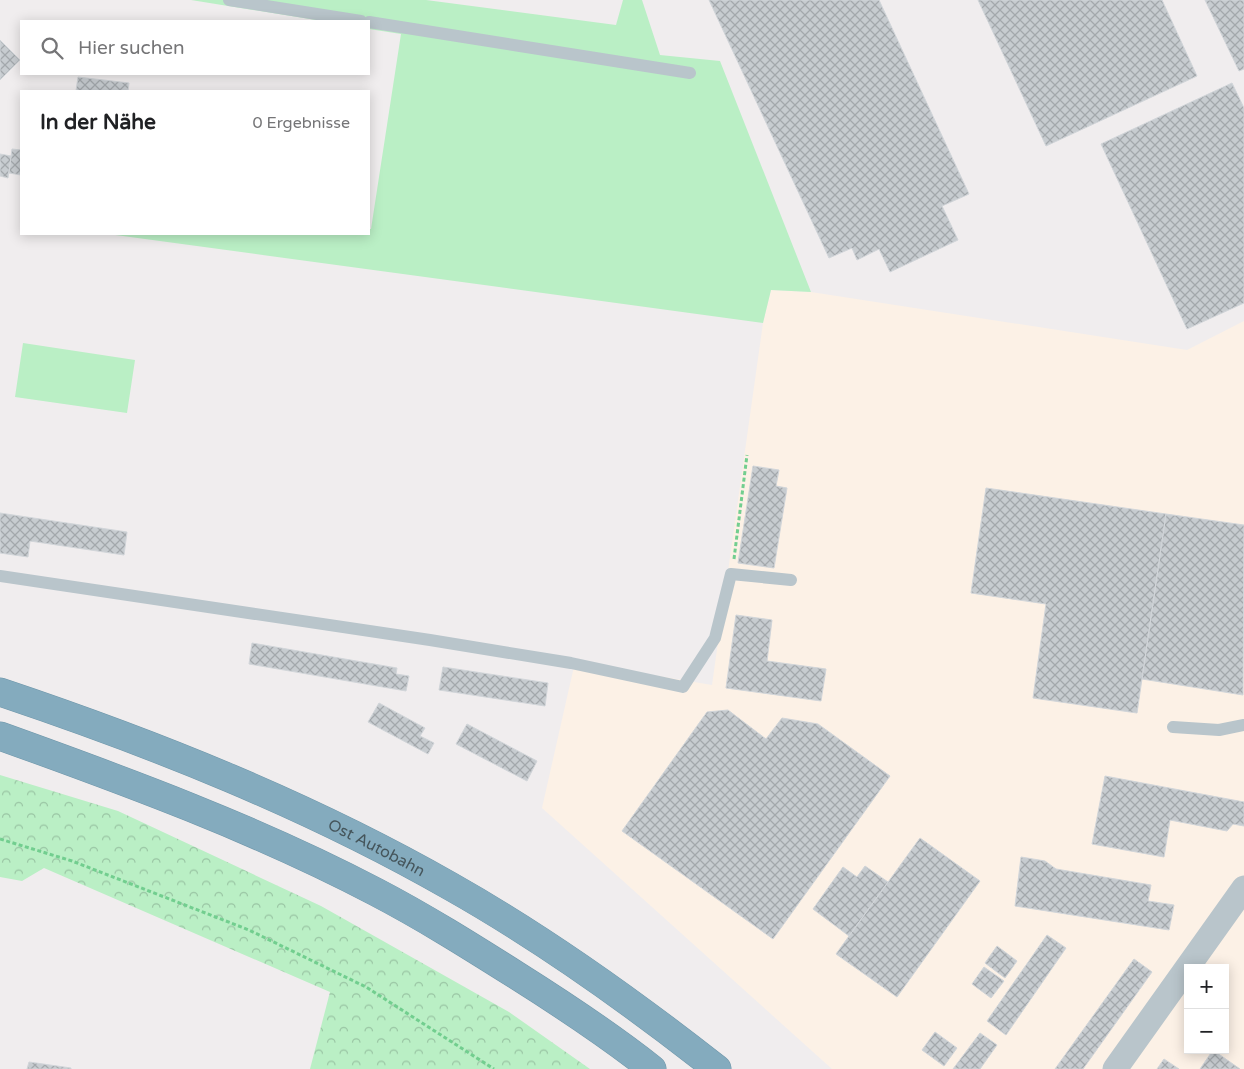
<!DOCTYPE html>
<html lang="de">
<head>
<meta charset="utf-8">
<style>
	body { margin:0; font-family:"Varela Round",sans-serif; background:#f6f6f6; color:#202124 }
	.controls { position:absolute; right:15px; bottom:15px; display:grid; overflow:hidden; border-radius:0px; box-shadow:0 2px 12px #0003 }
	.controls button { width:45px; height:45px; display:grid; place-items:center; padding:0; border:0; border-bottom:1px solid #e0e0e0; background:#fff; color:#202124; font:25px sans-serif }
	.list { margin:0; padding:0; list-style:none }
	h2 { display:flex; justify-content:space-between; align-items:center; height:65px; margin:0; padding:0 20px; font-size:21px }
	h2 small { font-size:16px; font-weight:400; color:#757577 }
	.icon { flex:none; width:28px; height:28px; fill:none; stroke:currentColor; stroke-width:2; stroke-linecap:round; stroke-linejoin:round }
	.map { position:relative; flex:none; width:1244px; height:1069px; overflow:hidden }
	.search { position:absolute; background:#fff; box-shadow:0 2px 12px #0003; left:20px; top:20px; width:350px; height:55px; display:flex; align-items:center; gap:12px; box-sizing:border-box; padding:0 18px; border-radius:0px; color:#757577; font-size:19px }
	.panel { position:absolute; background:#fff; box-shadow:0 2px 12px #0003; left:20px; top:90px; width:350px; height:145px; border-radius:0px }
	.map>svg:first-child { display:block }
	.commercial { fill:#fcf1e6; fill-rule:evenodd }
	.green { fill:#baefc5 }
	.forest { fill:url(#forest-crowns) }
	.building { fill:url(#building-cross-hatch); stroke:#d1d5d9 }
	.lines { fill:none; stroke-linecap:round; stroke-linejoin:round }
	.highway-casing { stroke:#6f96a9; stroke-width:29 }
	.path { stroke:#72ce8f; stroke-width:3; stroke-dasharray:4 2.5; stroke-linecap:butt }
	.lane { stroke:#b9c5cb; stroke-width:12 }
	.street { stroke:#b9c5cb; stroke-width:25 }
	.highway { stroke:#84abbe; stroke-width:28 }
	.labels { text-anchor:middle; stroke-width:5; stroke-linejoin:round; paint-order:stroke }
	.street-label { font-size:16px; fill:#45555b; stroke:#fff }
</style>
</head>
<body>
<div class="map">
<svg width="1244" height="1069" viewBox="0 0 1244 1069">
	<defs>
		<pattern id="forest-crowns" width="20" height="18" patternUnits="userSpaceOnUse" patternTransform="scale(1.25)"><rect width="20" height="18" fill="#baefc5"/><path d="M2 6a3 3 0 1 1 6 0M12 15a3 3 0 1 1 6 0" fill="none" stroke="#99c4a3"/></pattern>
		<pattern id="building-cross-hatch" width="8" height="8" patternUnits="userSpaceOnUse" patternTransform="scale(1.25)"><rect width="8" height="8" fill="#c7ccd0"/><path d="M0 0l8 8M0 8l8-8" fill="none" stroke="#a3a8ac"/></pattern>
	</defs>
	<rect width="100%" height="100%" fill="#f0edee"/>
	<!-- commercial -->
	<path class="commercial" d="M771 290 811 292 1187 350 1244 321V1069H832L542 808 575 662 712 685 763 323ZM1188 968H1225V1050H1188Z"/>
	<!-- green -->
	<path class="green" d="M191 0H426L616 25 623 0H642L660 55 720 61 811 292 771 290 763 323 108 234H369V229H371L401 34 369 29V21H322Z
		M23 343 135 360 127 413 15 397Z"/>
	<!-- forest -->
	<path class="forest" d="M0 775 118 811 321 906 509 1012 590 1069H310L330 992 44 868 22 881 0 877Z"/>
	<!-- building -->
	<path class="building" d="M709 0H879L969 194 942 206 958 240 890 272 879 249 857 260 852 248 829 258Z
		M978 0H1162L1197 76 1046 146Z
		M1205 0H1244V69L1239 71Z
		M0 40 20 60 0 80Z
		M78 77 129 83 128 91H76Z
		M1232 83 1244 108V303L1187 329 1101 144Z
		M12 149 21 150V175L9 173Z
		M0 154 11 156 8 178 0 176Z
		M753 466 779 470 776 486 787 488 774 568 738 563Z
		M986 488 1166 514 1137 713 1033 698 1046 604 971 593Z
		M0 513 127 532 124 555 30 541 28 557 0 553Z
		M1166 514 1244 525 1243 695 1142 679Z
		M736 615 772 620 767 661 826 669 821 701 726 688Z
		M252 643 397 668 396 674 409 676 406 691 249 664Z
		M443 667 548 683 545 706 439 690Z
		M379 703 425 728 420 736 434 743 428 754 368 722Z
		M728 710 766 739 782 718 818 724 890 776 773 939 622 831 707 712Z
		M467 724 537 761 527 781 456 744Z
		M1105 776 1244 802V826L1233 824 1227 831 1170 820 1164 857 1092 844Z
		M920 838 980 881 897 997 836 954Z
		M1021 857 1045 861 1056 869 1151 885 1148 901 1174 905 1169 930 1015 906Z
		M865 866 888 882 849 936 813 909 843 867 857 877Z
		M1047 935 1066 948 1006 1035 987 1021Z
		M997 946 1017 961 1005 978 985 963Z
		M1134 959 1152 972 1083 1069H1055Z
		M984 967 1004 981 991 998 972 984Z
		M935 1032 957 1048 944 1066 922 1050Z
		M980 1033 997 1045 980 1069H953Z
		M1213 1050 1240 1069H1200Z
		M1164 1059 1179 1069H1157Z
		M29 1062 71 1068V1069H27Z"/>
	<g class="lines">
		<!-- highway casing -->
		<g class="highway-casing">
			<g id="highway">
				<path id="s1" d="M0 692C155 744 308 805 450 886 544 939 632 1002 717 1069"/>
				<path d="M0 736C128 782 256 829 376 892 424 917 470 946 516 975 562 1004 609 1035 652 1069"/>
			</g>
		</g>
		<!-- path -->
		<path class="path" d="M734 559 747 455
			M0 839 72 861 249 930 366 987 494 1069"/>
		<!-- lane -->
		<path class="lane" d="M229 0 361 21
			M369 22 690 73
			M0 576 430 640 571 663 683 687 715 638 731 574 791 580
			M1173 727 1219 730 1244 725"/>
		<!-- street -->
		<path class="street" d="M1115 1069 1244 888"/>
		<!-- highway -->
		<use href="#highway" class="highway"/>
	</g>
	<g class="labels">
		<!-- street labels -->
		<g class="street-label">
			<text dy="6" stroke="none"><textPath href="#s1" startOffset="408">Ost Autobahn</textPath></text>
		</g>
	</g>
</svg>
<div class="controls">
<button>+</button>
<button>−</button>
</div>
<div class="search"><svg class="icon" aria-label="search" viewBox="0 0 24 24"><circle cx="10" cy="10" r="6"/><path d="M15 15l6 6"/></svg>Hier suchen</div>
<section class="panel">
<h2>In der Nähe<small>0 Ergebnisse</small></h2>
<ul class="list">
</ul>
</section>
</div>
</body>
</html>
